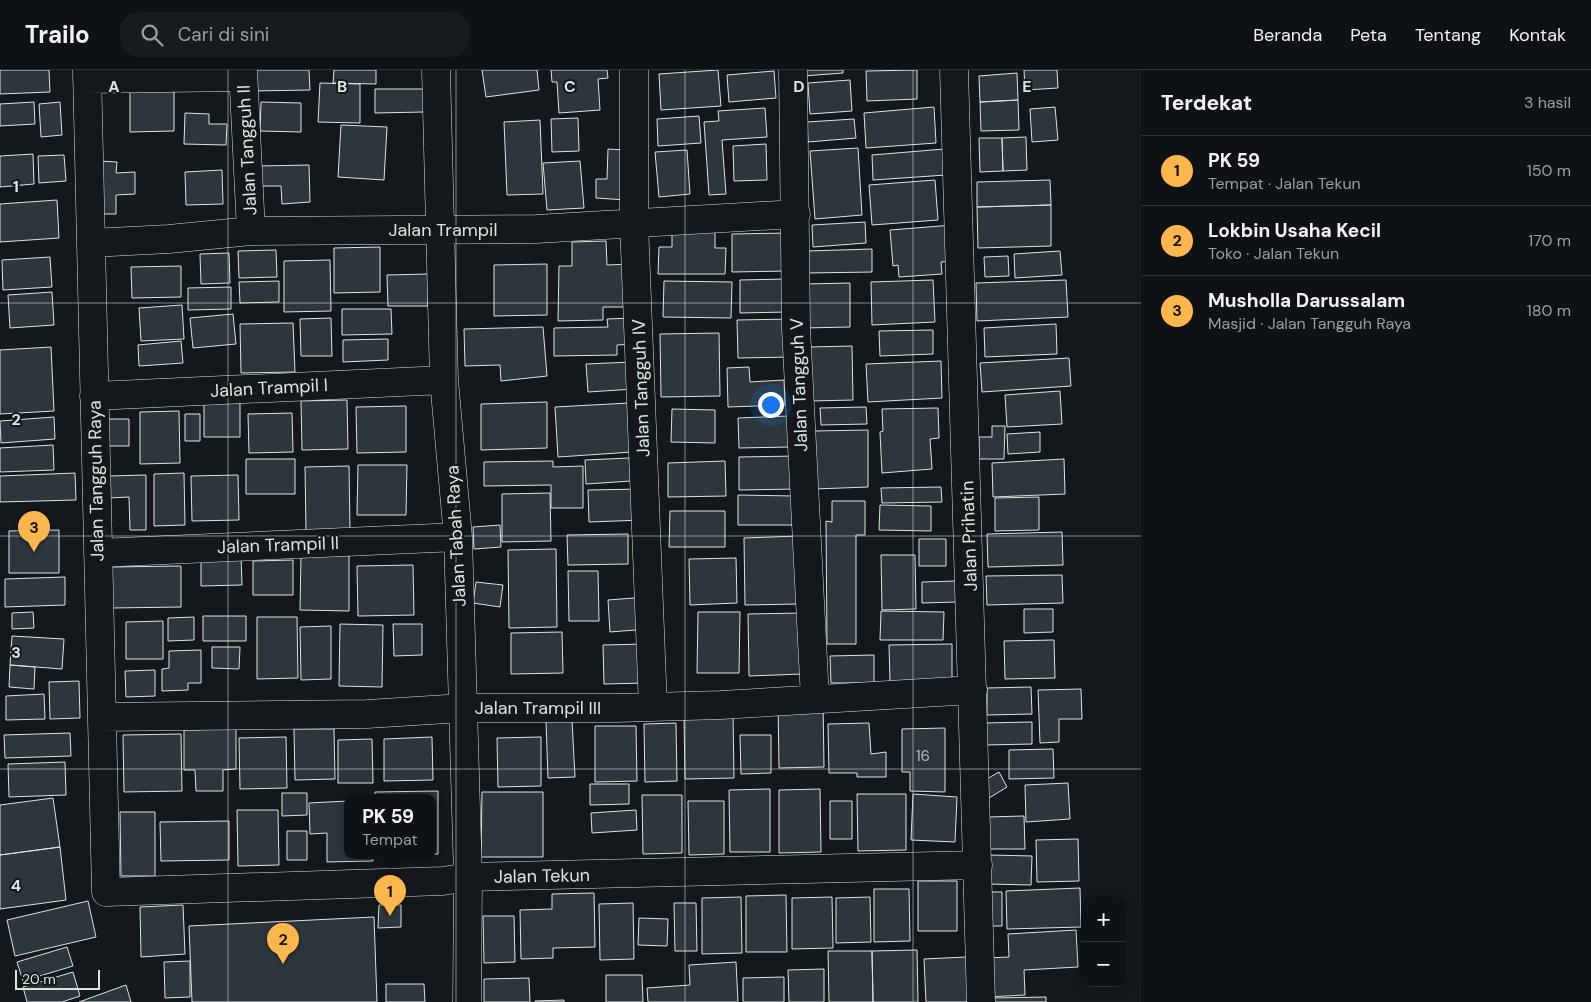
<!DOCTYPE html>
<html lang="id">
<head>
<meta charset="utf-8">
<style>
	body { margin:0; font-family:"DM Sans",sans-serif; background:#181b1e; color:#f1f3f6 }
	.controls { position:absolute; right:15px; bottom:15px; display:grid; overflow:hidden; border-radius:10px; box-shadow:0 2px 12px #0003 }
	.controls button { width:45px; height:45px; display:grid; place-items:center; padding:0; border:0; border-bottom:1px solid #2f3234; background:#0f1215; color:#f1f3f6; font:25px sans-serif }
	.scale { position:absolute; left:15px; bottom:12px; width:85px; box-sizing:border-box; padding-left:5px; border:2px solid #d8e6dc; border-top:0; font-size:14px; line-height:18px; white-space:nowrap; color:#d8e6dc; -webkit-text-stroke:4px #14181c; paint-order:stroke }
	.you { position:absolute; left:770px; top:334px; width:18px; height:18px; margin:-12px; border:4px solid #fff; border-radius:50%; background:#1a73e8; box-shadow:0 0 0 8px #1a73e833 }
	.badge { display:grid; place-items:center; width:32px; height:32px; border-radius:50%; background:#ffb74d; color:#111; font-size:16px; font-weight:700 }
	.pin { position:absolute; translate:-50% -41px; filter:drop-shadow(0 1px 2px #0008) }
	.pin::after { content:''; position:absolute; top:26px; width:18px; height:15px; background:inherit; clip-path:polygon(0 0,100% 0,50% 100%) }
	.popup { position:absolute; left:344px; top:724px; width:92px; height:65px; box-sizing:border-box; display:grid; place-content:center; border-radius:10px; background:#0f1215; filter:drop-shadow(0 1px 4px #0005); font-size:16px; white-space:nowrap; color:#9b9ea0 }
	.popup b { font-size:19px; color:#f1f3f6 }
	.popup::after { content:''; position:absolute; left:50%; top:100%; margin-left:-10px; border:10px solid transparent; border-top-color:#0f1215 }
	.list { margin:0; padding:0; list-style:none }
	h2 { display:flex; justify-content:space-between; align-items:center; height:65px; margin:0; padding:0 20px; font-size:21px }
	h2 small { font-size:16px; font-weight:400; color:#9b9ea0 }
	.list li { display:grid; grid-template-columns:32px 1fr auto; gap:15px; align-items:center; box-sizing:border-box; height:70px; padding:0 20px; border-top:1px solid #2f3234 }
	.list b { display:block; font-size:19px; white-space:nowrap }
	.list p { margin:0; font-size:16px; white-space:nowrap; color:#9b9ea0 }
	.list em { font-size:16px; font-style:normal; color:#9b9ea0 }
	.icon { flex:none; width:28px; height:28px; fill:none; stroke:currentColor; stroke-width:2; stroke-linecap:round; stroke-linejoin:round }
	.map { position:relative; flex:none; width:1141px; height:932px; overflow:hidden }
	header { display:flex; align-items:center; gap:30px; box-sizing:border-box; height:70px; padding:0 25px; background:#0f1215; border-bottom:1px solid #2f3234 }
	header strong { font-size:24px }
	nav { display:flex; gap:28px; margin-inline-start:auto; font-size:18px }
	.search { width:350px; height:45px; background:#181b1e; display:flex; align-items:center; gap:12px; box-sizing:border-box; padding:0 18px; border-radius:20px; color:#9b9ea0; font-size:19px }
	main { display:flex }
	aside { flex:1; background:#0f1215 }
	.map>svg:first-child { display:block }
	.building { fill:#2c363c; stroke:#d8e6dc }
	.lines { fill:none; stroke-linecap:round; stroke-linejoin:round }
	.minor-casing { stroke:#d8e6dc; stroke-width:29 }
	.minor { stroke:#14181c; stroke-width:28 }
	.grid { fill:none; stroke:#d8e6dc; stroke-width:1; stroke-opacity:0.55 }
	.labels { text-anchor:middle; stroke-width:4; stroke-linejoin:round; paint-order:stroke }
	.number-label { font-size:15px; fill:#adbab4 }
	.street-label { font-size:18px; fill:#d8e6dc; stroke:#14181c }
	.grid-label { font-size:16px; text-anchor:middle; font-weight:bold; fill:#d8e6dc; stroke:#14181c; stroke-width:4; stroke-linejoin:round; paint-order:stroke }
</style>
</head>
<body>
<header>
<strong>Trailo</strong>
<div class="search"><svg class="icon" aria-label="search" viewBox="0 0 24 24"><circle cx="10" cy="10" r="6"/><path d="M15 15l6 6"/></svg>Cari di sini</div>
<nav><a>Beranda</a><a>Peta</a><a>Tentang</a><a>Kontak</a></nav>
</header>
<main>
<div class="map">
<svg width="1141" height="932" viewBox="0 0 1141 932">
	<rect width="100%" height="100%" fill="#14181c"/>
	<!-- building -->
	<path class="building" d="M0 0H49L50 22 0 24Z
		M252 0H309L310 20 252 21Z
		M334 0H376V14L333 13Z
		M482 0H537L539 20 486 27Z
		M551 0H607L608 8 598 9 600 40 559 43 557 12H552Z
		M718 0 721 36 661 40 659 4Z
		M803 0H843V3L803 6Z
		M917 0V29L867 31 866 1Z
		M1024 0H1057L1058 18 1025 20Z
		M774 1 776 28 729 32 727 5Z
		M1017 3 1018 30 980 32 979 6Z
		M850 10 852 41 810 44 808 13Z
		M320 13 360 14V53L318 52Z
		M130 17H174V61L130 62Z
		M375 19H423L424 42 375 43Z
		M1018 30 1019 60 981 61 980 32Z
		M34 32 35 54 0 56V34Z
		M60 32 62 65 41 67 39 34Z
		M261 32 301 33V62L260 61Z
		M934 37 936 73 866 78 864 43Z
		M1055 37 1058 70 1032 72 1030 39Z
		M765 38 767 67 722 70 726 124 709 125 704 52 719 51 718 41Z
		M185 43 209 44V54H227L226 75 184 74Z
		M699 46 701 73 658 76 657 49Z
		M578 48 579 81 552 82 551 49Z
		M854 49 856 68 808 72 807 52Z
		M540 50 543 124 507 125 504 52Z
		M341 55 387 57 384 110 338 107Z
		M1026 67 1027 100 1003 101 1002 68Z
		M979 68H1002L1003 101 980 102Z
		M766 74 767 110 734 111 733 76Z
		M858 78 862 145 815 149 810 81Z
		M608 79 626 80V130L596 128V109H607Z
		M944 79 946 105 873 110 872 85Z
		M687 80 690 124 659 127 655 82Z
		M33 84 34 114 0 117V86Z
		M64 85 66 111 39 113 38 86Z
		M99 91 117 92 116 103 135 102V124L116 125V144H97Z
		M580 91 584 138 547 140 543 93Z
		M309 95 310 132 282 134 281 116H259V96Z
		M222 100 223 134 186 135 185 102Z
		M935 110 938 150 872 155 869 115Z
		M1050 110 1051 135 977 137V112Z
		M57 130 59 168 0 172V134Z
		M1051 135V176L978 178 977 137Z
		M865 152 866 173 813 177 812 155Z
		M953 155 955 191 941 192 942 204 899 207 898 195 893 196 890 160Z
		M672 160H715V178H726L725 204H658L659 177H672Z
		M787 163V201L732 202V164Z
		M606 171 607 195 631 194 632 237H603V250L558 251 559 196H572V172Z
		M380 177V222L334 223V178Z
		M872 179V202L808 203 807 181Z
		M276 180 277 207 239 208 238 181Z
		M1060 181 1062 205 1015 208 1014 184Z
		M229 183 230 213 201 214 200 184Z
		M1008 186 1009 206 985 207 984 187Z
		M50 187 52 217 3 220 2 190Z
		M330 190 331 241 284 242V191Z
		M547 194V245L494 246V195Z
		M181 196V227L132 228 131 197Z
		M428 204V236H388L387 205Z
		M787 209V242L740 243V210Z
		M933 210 935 252 872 255 871 212Z
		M1066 210 1068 247 977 251 976 213Z
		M279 211V232L240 233 239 212Z
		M664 211 732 212 731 248 663 247Z
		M850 213V257L804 258V214Z
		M231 217V239L188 240V218Z
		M52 222 54 255 10 258 8 225Z
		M182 235 184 269 141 271 139 238Z
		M342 239H391L392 264 342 265Z
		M233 244 236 274 193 278 190 248Z
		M331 248 332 286H301L300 249Z
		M632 248 634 274 617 275V285L554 286V258L608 257 607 249Z
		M792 249 793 287 738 288 737 250Z
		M293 253 295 302 241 303 240 254Z
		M1056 254 1057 284 985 287 984 258Z
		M543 257 547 306 501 311 500 295 465 296 464 259Z
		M933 260V284L880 286 879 261Z
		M719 263 720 326 661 327 660 264Z
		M388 269V290L343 292V270Z
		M181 271 183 293 139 296 138 275Z
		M852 276 853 330 810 331 809 277Z
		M51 277 54 341 0 344V280Z
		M1069 288 1071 316 982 322 980 293Z
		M941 291 942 328 868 332 866 294Z
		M632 292 634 319 588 322 586 294Z
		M749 297 750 312 784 310 785 335 728 337 727 298Z
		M1060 321 1062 354 1007 357 1005 325Z
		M347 330 348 379 302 380 301 331Z
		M547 332V378L481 380V334Z
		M204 333H240V367H204Z
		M629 333 632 382 558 387 555 337Z
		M406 336V382L357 383 356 337Z
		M866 337 867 354 821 355 820 338Z
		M938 338 939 368 930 369 932 399 882 403 880 362 883 361 882 339Z
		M672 339 715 340V373L671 372Z
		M179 341 180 393 140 394V342Z
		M292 343 293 382 249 383 248 344Z
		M185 344H200V371H185Z
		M789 346 790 377 739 378 738 348Z
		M54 347 55 369 1 373 0 351Z
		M107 349H129V376H106Z
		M992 356H1005L1004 389H979V367H992Z
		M868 360V417L814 419V361Z
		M1040 362V382L1008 384 1007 364Z
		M53 375 54 400 0 402V378Z
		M796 386 797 419 739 420V387Z
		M629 388 631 411 586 414 585 390Z
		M246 389H295V424H246Z
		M1064 389 1065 424 993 427 992 393Z
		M553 391V397L583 396V438H551V415L484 416V392Z
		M725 391 726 426 668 427V393Z
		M358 395H407L406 445H357Z
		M349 396 350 460 306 461 305 397Z
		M75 403 76 430 0 432V406Z
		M184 403 185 455 154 456V404Z
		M146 405V460H130L129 427 109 428 108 406Z
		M238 405 239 450 192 451 191 406Z
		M941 417 942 432 882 433 881 418Z
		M643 419V450L589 452 588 420Z
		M550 423 551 471 502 472V424Z
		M738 425 793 426V455H738Z
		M1039 427V460L995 461V428Z
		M832 431H865V465H856V574H827L826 451 832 452Z
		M880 435 931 436V461L879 460Z
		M670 441H725V477H669Z
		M500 455 501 477 474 479 473 457Z
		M59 460V503H9V461Z
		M1062 462 1063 495 988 497 987 464Z
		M628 464V494L568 495 567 465Z
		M799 466V534L745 535 744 468Z
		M919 469H946V496H919Z
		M556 479 557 557 509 558 508 480Z
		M241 484 242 515 201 516V485Z
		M301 484 349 485V541L300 540Z
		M881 485H915L916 539 882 540Z
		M736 488 737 533 690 535 689 489Z
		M293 490V525H253V491Z
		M413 495 414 545 358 546 357 496Z
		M181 496V537L112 538V497Z
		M568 501H598L599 551H569Z
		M1062 505 1063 533 987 535 986 506Z
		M65 507V535L5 537V509Z
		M956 511 957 532 922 533V512Z
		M476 512 503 515 500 537 473 533Z
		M646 527 648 559 610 562 608 530Z
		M1024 539H1053V562L1024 563Z
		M881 541 944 542 943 570H880Z
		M33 542 34 558 12 559V543Z
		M698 542H740L739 603H697Z
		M801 543 802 604 749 606 748 544Z
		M203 546H246V571H203Z
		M194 547V570L168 571V548Z
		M257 547H297L298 608 257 609Z
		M163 551V589H126V552Z
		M340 554 383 555 382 617 339 616Z
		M393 554H422V585L394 586Z
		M331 556V609L301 610 300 557Z
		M562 562 563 603 511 604V563Z
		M12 566 64 569 62 599 10 595Z
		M1054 570 1055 608 1005 609 1004 571Z
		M645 574 646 613 604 614 603 575Z
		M952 574V611L890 612 889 575Z
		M212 577H240L239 599 212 598Z
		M201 580V613H188V620L162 621V599L169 598V581Z
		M874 585V613H831L830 586Z
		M10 595 35 597 34 619 9 617Z
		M155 600V626L126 627 125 601Z
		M79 611 80 648 50 649 49 612Z
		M1031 617 1032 644 987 645V618Z
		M1081 619 1082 649H1059V672L1040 673 1038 620Z
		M44 624 45 649 6 650V626Z
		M823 631 824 697 779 698 778 632Z
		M733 643 734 708 685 709 684 644Z
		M572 650 575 707 548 708 546 651Z
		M1032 652V674L985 675 984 653Z
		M676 653 677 711 645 712 644 654Z
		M869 653 871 684 886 682V707H857V703H829L828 654Z
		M595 656H636L637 711 595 712Z
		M945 658V722L910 721V702H902V659Z
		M236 659V699L223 700V721H196L195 700H184V660Z
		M294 659H334L335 709 295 710Z
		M70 663 71 686 5 688 4 665Z
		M181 664 182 721 124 722 123 665Z
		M740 665H771V703L741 704Z
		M286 667 287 718 240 719 239 668Z
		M432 667 433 710 384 711V669Z
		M541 667V716L498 717 497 668Z
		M372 669 373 713H338V670Z
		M1053 679 1054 708 1009 709V680Z
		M65 692 66 725 9 727 8 694Z
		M999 702 1007 717 989 728 980 713Z
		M1068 713 1070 749 1026 752 1025 715Z
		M590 714H629V734L590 735Z
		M770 719V782H730L729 720Z
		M820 719 821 782 779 783V720Z
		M438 721V784H432V727H375V722Z
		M482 722H543V787H481Z
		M282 723H307V745L282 746Z
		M857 724H906V780L858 781Z
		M913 724 957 727 955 772 911 770Z
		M642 725H682V783L643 784Z
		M53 728 60 777 0 785V735Z
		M348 731V785H373V791L327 792V763L310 764 309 733Z
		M688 731H724V784L689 785Z
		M830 731H852V769H830Z
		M237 740H278L279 795 238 796Z
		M636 740 637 760 592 763 591 743Z
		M120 742H155V806H121Z
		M1024 746 1025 779H988L987 747Z
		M229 751V790L161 791 160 752Z
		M287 761H307V790H287Z
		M1078 769 1079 811 1037 812 1036 770Z
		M60 777 66 830 0 839V785Z
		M989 785 1032 786 1031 815 988 814Z
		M918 811H957V861H918Z
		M1080 818 1081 857 1007 859 1006 821Z
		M874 819H909L910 871 874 872Z
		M983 822H1002V856H983Z
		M594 823 595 877 553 878V888L521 889 520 840 552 839V824Z
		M786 825 787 882H746V826Z
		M741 827 742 883 702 884V828Z
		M832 827 833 878 792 879V828Z
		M870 827 871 872 836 873V828Z
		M88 831 96 867 15 886 7 850Z
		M633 833 634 889 600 890 599 834Z
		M674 833H696L697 881H675Z
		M183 835 185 884 141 887 140 837Z
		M379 835H401V857L378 858Z
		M483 846H514L515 892 484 893Z
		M374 847 377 932H192L189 856Z
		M639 848 668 849 667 876 638 875Z
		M1076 860 1078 897 1024 900 1025 925 987 927 986 888 1009 887 1008 864Z
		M67 877 73 896 23 911 17 892Z
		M917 880 918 932H873L872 881Z
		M828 881H872L873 932H829Z
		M966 887 968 932H926L924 889Z
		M190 891V927L165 928 164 892Z
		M736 892 738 932H648L647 918 690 915 689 895Z
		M824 899V932H789L788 900Z
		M73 902 80 926 62 932H27L23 917Z
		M606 905H642L643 932H606Z
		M784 907V932H743V908Z
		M529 908 530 932H484V909Z
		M386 914H424L425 932H386Z
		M126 915 131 932H79Z
		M1046 927V932H993V928Z
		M564 930V932H535V931Z"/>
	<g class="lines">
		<!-- minor casing -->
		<g class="minor-casing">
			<path id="minor" d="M87 0 106 822 443 811 468 807 978 795
				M243 0 251 161
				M436 0 444 310 458 467 468 807 467 932
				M634 0V153L653 637
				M793 0 796 258 815 629
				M954 0 981 932
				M87 9 243 7
				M91 173 169 169 251 161 536 159 796 144
				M94 326 444 310
				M98 483 458 467
				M102 647 367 644 463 638H616L721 635 973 620"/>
		</g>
		<!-- minor -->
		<use href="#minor" class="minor"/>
	</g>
	<!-- grid -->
	<path class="grid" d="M228 0V932M456 0V932M685 0V932M913 0V932M0 233H1141M0 466H1141M0 699H1141"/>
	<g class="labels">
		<!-- number labels -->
		<g class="number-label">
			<text x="923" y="691">16</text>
		</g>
		<!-- street labels -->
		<g class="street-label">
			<text transform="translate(247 80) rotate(-93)" y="6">Jalan Tangguh II</text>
			<text x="443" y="166">Jalan Trampil</text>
			<text transform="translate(799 315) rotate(-92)" y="6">Jalan Tangguh V</text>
			<text transform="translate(269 318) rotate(-3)" y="6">Jalan Trampil I</text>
			<text transform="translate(641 318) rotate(-92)" y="6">Jalan Tangguh IV</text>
			<text transform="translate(96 411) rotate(-91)" y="6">Jalan Tangguh Raya</text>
			<text transform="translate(456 466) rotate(-93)" y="6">Jalan Tabah Raya</text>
			<text transform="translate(969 466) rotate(-92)" y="6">Jalan Prihatin</text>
			<text transform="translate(278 475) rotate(-2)" y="6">Jalan Trampil II</text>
			<text x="538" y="644">Jalan Trampil III</text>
			<text transform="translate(542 806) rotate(-1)" y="6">Jalan Tekun</text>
		</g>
	</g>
	<g class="grid-label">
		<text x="114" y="22">A</text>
		<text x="342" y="22">B</text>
		<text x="570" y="22">C</text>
		<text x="799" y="22">D</text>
		<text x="1027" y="22">E</text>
		<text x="16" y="122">1</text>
		<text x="16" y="355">2</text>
		<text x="16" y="588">3</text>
		<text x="16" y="821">4</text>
	</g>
</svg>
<div class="controls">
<button>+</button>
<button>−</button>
</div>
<div class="scale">20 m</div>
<div class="you"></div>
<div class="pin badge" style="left:390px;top:846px">1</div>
<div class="popup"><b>PK 59</b>Tempat</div>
<div class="pin badge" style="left:283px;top:894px">2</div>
<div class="pin badge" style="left:34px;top:482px">3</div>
</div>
<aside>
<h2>Terdekat<small>3 hasil</small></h2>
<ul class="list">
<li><span class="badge">1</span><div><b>PK 59</b><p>Tempat · Jalan Tekun</p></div><em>150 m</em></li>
<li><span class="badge">2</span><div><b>Lokbin Usaha Kecil</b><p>Toko · Jalan Tekun</p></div><em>170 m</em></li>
<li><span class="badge">3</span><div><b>Musholla Darussalam</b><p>Masjid · Jalan Tangguh Raya</p></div><em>180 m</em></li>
</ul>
</aside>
</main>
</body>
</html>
